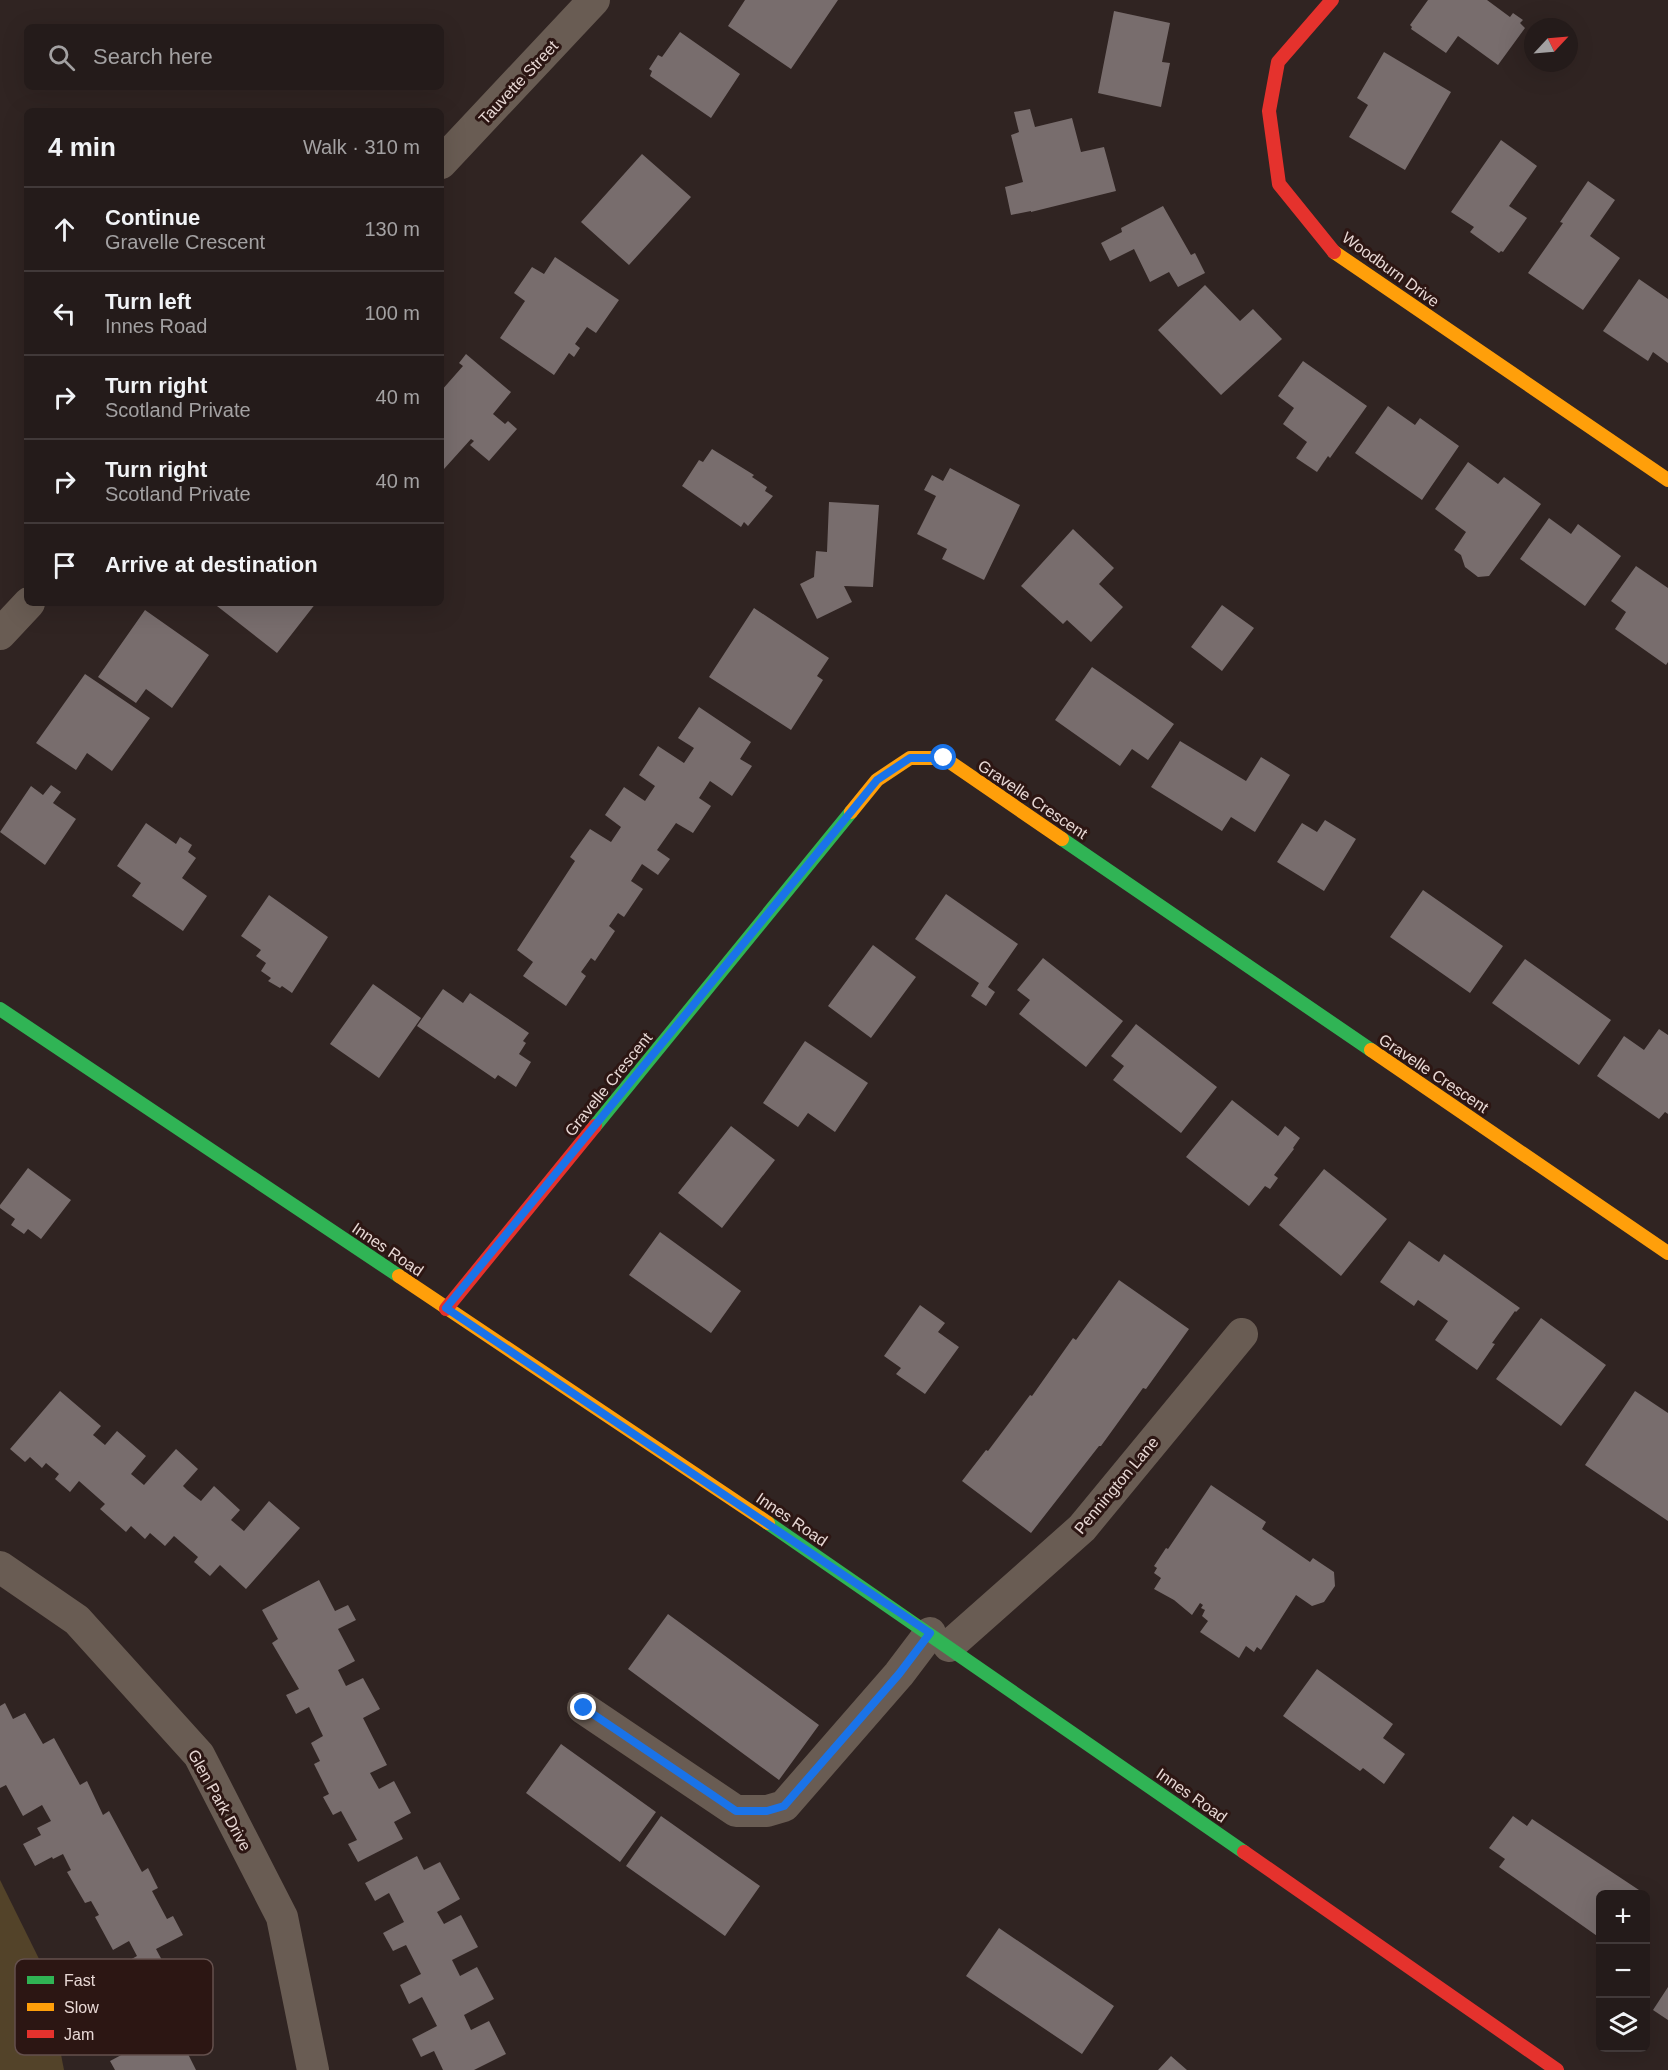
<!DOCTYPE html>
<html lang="en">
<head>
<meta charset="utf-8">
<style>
	body { margin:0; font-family:Arial,sans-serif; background:#2c2423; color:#f1f3f6 }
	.controls { position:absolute; right:18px; bottom:18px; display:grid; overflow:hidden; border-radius:9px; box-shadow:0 6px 24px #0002 }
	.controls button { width:54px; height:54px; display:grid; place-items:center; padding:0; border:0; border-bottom:2px solid #413939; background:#241b1a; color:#f1f3f6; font:30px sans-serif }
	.compass { position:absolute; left:1524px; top:18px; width:54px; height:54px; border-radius:50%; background:#241b1a; box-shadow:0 6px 24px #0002; rotate:64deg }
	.stop { position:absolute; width:18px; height:18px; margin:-14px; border:4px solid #1a73e8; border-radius:50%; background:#fff }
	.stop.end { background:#1a73e8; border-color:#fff; box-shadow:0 2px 6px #0008 }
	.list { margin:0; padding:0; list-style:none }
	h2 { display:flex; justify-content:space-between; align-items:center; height:78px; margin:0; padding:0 24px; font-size:26px }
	h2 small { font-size:20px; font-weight:400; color:#a3a1a2 }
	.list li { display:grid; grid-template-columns:39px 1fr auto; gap:18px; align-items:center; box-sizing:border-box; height:84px; padding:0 24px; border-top:2px solid #413939 }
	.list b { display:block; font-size:22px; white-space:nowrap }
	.list p { margin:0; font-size:20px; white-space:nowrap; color:#a3a1a2 }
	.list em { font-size:20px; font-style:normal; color:#a3a1a2 }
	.icon { flex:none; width:33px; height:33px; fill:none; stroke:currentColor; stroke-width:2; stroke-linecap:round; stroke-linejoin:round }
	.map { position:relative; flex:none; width:1668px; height:2070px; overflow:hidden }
	.search { position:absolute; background:#241b1a; box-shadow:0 6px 24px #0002; left:24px; top:24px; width:420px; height:66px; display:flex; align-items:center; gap:15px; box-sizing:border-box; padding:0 21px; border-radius:9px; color:#a3a1a2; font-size:22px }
	.panel { position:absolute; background:#241b1a; box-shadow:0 6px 24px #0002; left:24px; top:108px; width:420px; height:498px; border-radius:9px }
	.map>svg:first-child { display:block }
	.green { fill:#534329 }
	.building { fill:#786d6d }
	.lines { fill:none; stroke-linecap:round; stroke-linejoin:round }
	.street { stroke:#695c53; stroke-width:32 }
	.fast { stroke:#30b455; stroke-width:14 }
	.slow { stroke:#ff9f0a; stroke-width:14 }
	.jam { stroke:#e5322d; stroke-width:14 }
	.route { stroke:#1a73e8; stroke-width:8 }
	.labels { text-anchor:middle; stroke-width:6; stroke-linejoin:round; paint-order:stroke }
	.street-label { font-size:16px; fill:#e8d8d5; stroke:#2c1613 }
	.key { fill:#2c1613; stroke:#64504d; stroke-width:1.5 }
	.key-label { font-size:16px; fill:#e8d8d5 }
</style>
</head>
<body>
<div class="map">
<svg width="1668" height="2070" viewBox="0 0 1668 2070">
	<rect width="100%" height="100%" fill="#302422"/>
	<!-- green -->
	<path class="green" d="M0 1880 45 1971 64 2070H0Z"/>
	<!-- building -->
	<path class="building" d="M745 0H838L791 69 728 26Z
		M1428 0H1487L1510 17 1513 13 1523 20 1520 23 1525 28 1498 65 1458 36 1446 53 1411 29 1412 27 1410 25Z
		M1114 11 1170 23 1162 62 1170 63 1161 107 1098 93Z
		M680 32 740 74 711 118 650 76 652 71 649 69 658 55 662 57Z
		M1384 52 1451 92 1405 170 1349 137 1368 105 1357 98Z
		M1030 109 1035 127 1072 118 1081 152 1104 147 1116 191 1031 212V211L1011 215 1005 187 1023 182 1011 135 1019 132 1014 112Z
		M1501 140 1537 166 1509 206 1527 218 1503 252 1501 251 1499 253 1470 232 1474 227 1451 212Z
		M642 154 691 197 629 265 581 222Z
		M1588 181 1615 200 1590 236 1620 258 1583 310 1528 273 1563 223 1560 222Z
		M1163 206 1191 255 1195 253 1205 273 1178 287 1169 272 1150 282 1134 249 1110 261 1101 243 1122 232 1121 228Z
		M555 257 619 300 596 333 587 327 575 344 580 348 574 357 569 353 554 375 500 338 525 301 514 293 532 267 544 274Z
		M1639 279 1668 299V363L1653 352 1648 361 1603 331Z
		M1205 285 1240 321 1253 309 1282 339 1221 395 1158 330Z
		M466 354 511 392 493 414 505 424 508 421 517 429 489 461 470 445 474 441 471 439 444 469 441 466V391L463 366 459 363Z
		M1303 361 1367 406 1330 458 1328 456 1317 472 1296 458 1307 442 1283 424 1294 408 1278 396Z
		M1388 406 1415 425 1420 418 1459 446 1422 500 1355 453Z
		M712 449 754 475 752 477 767 487 765 491 773 496 748 526 744 522 741 527 682 486 699 460 703 462Z
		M1468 462 1498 484 1504 477 1541 504 1489 576 1478 577 1465 567 1461 555 1454 550 1466 532 1435 509Z
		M950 468 1020 505 984 580 942 559 947 549 917 534 936 496 924 490 932 475 943 481Z
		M829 502 879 505 873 587 844 586 852 602 817 619 800 584 814 577 816 551 827 552Z
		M1549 518 1571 534 1578 524 1621 556 1585 606 1520 559Z
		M1073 529 1114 568 1099 584 1123 607 1091 642 1067 620 1063 624 1021 586Z
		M1636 566 1668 588V662L1666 665 1615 629 1626 612 1611 601Z
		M220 603H316L277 653 217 606Z
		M1222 605 1254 628 1222 671 1191 647Z
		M754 608 829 658 817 676 823 680 791 730 709 677Z
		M145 610 209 655 172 708 146 689 136 703 98 677Z
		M1092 667 1174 724 1148 760 1132 749 1120 766 1055 720Z
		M85 674 150 718 112 771 87 753 76 770 36 743Z
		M699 707 751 742 740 759 752 766 732 796 710 781 699 798 711 806 693 833 676 823 657 850 670 859 658 875 642 864 631 881 643 889 624 917 618 913 609 926 615 931 595 961 591 958 581 972 586 976 566 1006 523 976 533 962 517 950 575 861 570 857 590 829 611 842 621 827 605 815 624 787 645 801 655 786 639 775 658 746 684 763 694 748 678 738Z
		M1180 741 1246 781 1261 757 1290 775 1255 832 1231 817 1222 831 1151 787Z
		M51 785 61 792 53 803 76 819 45 865 0 832 31 786 43 795Z
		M1325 820 1356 839 1324 891 1277 862 1302 823 1317 832Z
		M146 823 176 844 180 837 192 845 188 852 196 858 182 878 207 896 183 931 132 896 141 883 117 866Z
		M1423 890 1503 946 1470 993 1390 937Z
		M946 894 1018 944 988 987 995 992 986 1006 971 996 979 983 915 939Z
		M269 895 328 937 292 993 282 986 280 988 268 981 271 978 261 971 266 963 256 956 261 950 241 936Z
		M873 945 916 977 871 1038 828 1006Z
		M1043 958 1123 1021 1086 1067 1019 1014 1030 1000 1017 990Z
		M1525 959 1611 1020 1579 1065 1492 1003Z
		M373 984 421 1018 379 1078 330 1044Z
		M443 989 463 1003 470 993 529 1033 523 1041 526 1043 519 1054 531 1062 516 1087 498 1075 495 1079 417 1026Z
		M1136 1024 1217 1087 1181 1133 1113 1080 1124 1066 1111 1056Z
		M1659 1029 1668 1035V1114L1665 1112 1659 1119 1597 1076 1624 1036 1644 1050Z
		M805 1041 868 1083 835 1132 808 1113 798 1127 763 1103Z
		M1232 1100 1278 1136 1285 1126 1300 1138 1293 1148 1294 1149 1274 1175 1278 1178 1270 1189 1265 1186 1249 1206 1186 1157Z
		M731 1126 775 1160 722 1228 678 1193Z
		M28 1168 71 1200 41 1239 28 1229 24 1234 11 1225 15 1219 0 1208V1205Z
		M1324 1169 1387 1219 1341 1276 1279 1225Z
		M660 1232 741 1291 711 1333 629 1275Z
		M1409 1241 1439 1262 1444 1254 1520 1308 1516 1312 1515 1311 1492 1343 1495 1344 1477 1370 1435 1340 1448 1321 1418 1300 1414 1306 1380 1282Z
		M1119 1280 1189 1329 1146 1389 1143 1388 1101 1446H1099L1031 1533 962 1481 986 1450 988 1451 1030 1395 1032 1396 1073 1338 1076 1340Z
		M920 1305 945 1323 938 1332 959 1347 925 1394 896 1374 901 1368 884 1356Z
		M1541 1318 1606 1365 1561 1426 1496 1379Z
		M60 1391 101 1426 93 1435 105 1445 117 1431 146 1456 131 1474 144 1485 176 1449 198 1469 183 1486 187 1490 201 1501 214 1486 240 1510 231 1520 244 1531 269 1501 300 1528 246 1589 220 1565 210 1576 194 1562 198 1557 174 1536 165 1546 150 1533 145 1539 131 1526 126 1532 100 1509 105 1504 79 1481 70 1492 55 1479 59 1474 46 1463 42 1468 30 1457 25 1462 10 1449Z
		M1635 1391 1668 1413V1521L1585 1465Z
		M1211 1485 1266 1522 1262 1529 1310 1562 1313 1558 1334 1572 1335 1586 1324 1602 1312 1606 1296 1595 1261 1650 1257 1647 1254 1652 1246 1646 1239 1658 1200 1632 1208 1621 1202 1616 1205 1610 1201 1608 1203 1605 1200 1603 1192 1615 1174 1600 1154 1589 1161 1578 1154 1573 1157 1568 1154 1566 1166 1548 1168 1549Z
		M319 1580 335 1611 348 1605 356 1620 338 1629 355 1661 338 1670 346 1686 363 1678 380 1709 363 1718 387 1765 370 1773 379 1789 394 1781 411 1813 394 1822 403 1839 358 1862 348 1844 357 1840 341 1811 333 1815 323 1797 329 1794 314 1764 320 1761 311 1743 323 1736 309 1707 296 1714 286 1695 299 1689 272 1643 278 1639 262 1610Z
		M668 1614 819 1725 779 1780 628 1669Z
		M1317 1669 1393 1724 1383 1738 1405 1754 1384 1784 1363 1768 1360 1771 1283 1716Z
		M5 1703 13 1719 25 1713 43 1744 54 1738 80 1785 87 1781 103 1815 109 1811 142 1872 148 1868 158 1888 152 1891 167 1919 173 1916 183 1935 156 1949 171 1977 183 1970 193 1989 143 2016 133 1999 116 2008 99 1977 137 1956 129 1941 113 1950 95 1917 99 1915 91 1901 85 1903 67 1872 71 1870 63 1854 53 1859 52 1857 35 1866 23 1844 41 1835 37 1828 51 1821 42 1805 23 1816 6 1785 0 1788V1706Z
		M561 1744 656 1812 620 1862 526 1793Z
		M661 1816 760 1886 725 1936 626 1866Z
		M1513 1816 1527 1826 1532 1819 1645 1894H1600V1938L1499 1867 1505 1859 1489 1848Z
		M417 1856 424 1870 440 1862 460 1899 437 1912 444 1924 461 1915 478 1947 452 1960 460 1976 477 1967 494 1999 464 2015 471 2030 489 2021 506 2054 474 2070H443L434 2051 421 2057 412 2039 437 2026 422 1997 409 2004 400 1985 421 1974 406 1945 393 1951 383 1933 404 1922 389 1893 375 1901 365 1883Z
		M999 1928 1114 2006 1082 2054 966 1976Z
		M1668 1987V2020L1653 2010Z
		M180 2024 190 2043 184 2046 196 2070H115L110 2061Z
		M1171 2056 1187 2070H1158Z"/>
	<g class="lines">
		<!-- street -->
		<path class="street" d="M441 163 594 0
			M0 634 29 603
			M0 1567 77 1620 199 1755 282 1917 313 2070
			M949 1646 1082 1528 1242 1334
			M583 1708 736 1811H767L784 1806 899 1674 930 1633"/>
		<!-- fast -->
		<path class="fast" d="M1062 839 1371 1050
			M0 1009 399 1276
			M595 1126 851 812
			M768 1523 1244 1852"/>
		<!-- slow -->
		<path class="slow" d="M1334 252 1668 480
			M851 812 877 780 910 758H944L1062 839
			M1371 1050 1668 1253
			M399 1276 768 1523"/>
		<!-- jam -->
		<path class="jam" d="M1332 0 1278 62 1269 111 1279 184 1334 252
			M446 1309 595 1126
			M1244 1852 1557 2070"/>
	</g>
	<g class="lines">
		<!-- route -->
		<path class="route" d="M584 1708 736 1811H767L784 1806 899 1674 930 1633 446 1308 877 780 910 758H944"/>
	</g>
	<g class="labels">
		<!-- street labels -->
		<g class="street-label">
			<text transform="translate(518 82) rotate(-47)" y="6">Tauvette Street</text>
			<text transform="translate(1391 269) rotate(36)" y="6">Woodburn Drive</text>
			<text transform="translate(1033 799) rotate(34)" y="6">Gravelle Crescent</text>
			<text transform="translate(1434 1073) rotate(34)" y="6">Gravelle Crescent</text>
			<text transform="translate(608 1084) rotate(-51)" y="6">Gravelle Crescent</text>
			<text transform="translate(388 1249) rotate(34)" y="6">Innes Road</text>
			<text transform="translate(1116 1485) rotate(-50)" y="6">Pennington Lane</text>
			<text transform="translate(792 1519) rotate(34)" y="6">Innes Road</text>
			<text transform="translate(1192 1795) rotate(35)" y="6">Innes Road</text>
			<text transform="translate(220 1800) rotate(61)" y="6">Glen Park Drive</text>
		</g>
	</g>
	<!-- legend -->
	<rect x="15" y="1959" width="198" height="96" rx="9" class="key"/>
	<rect x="27" y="1976" width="27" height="8" fill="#30b455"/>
	<rect x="27" y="2003" width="27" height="8" fill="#ff9f0a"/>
	<rect x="27" y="2030" width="27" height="8" fill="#e5322d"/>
	<g class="key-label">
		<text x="64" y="1986">Fast</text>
		<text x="64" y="2013">Slow</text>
		<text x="64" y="2040">Jam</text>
	</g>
</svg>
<div class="controls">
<button>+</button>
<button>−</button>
<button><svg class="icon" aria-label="layers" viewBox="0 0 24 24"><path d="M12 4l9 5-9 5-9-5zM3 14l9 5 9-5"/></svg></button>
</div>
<svg class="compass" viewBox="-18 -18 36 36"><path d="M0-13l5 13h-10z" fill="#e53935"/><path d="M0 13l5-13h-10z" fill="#a3a1a2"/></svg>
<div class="stop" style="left:944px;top:758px"></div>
<div class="stop end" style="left:584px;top:1708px"></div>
<div class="search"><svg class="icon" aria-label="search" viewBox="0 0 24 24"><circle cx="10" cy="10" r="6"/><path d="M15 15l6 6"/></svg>Search here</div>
<section class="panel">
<h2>4 min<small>Walk · 310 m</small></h2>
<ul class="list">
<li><svg class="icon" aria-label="ahead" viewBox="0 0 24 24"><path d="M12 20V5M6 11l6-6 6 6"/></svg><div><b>Continue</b><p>Gravelle Crescent</p></div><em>130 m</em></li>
<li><svg class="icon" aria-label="left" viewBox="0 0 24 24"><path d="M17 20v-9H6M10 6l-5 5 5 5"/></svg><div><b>Turn left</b><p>Innes Road</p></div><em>100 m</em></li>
<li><svg class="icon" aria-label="right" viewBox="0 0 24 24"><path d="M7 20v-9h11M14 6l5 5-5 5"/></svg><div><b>Turn right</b><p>Scotland Private</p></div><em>40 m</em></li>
<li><svg class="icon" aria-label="right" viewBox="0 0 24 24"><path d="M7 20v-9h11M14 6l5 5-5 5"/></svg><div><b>Turn right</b><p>Scotland Private</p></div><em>40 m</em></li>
<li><svg class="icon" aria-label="arrive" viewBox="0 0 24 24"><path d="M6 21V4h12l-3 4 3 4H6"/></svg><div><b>Arrive at destination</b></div></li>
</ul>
</section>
</div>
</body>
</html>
